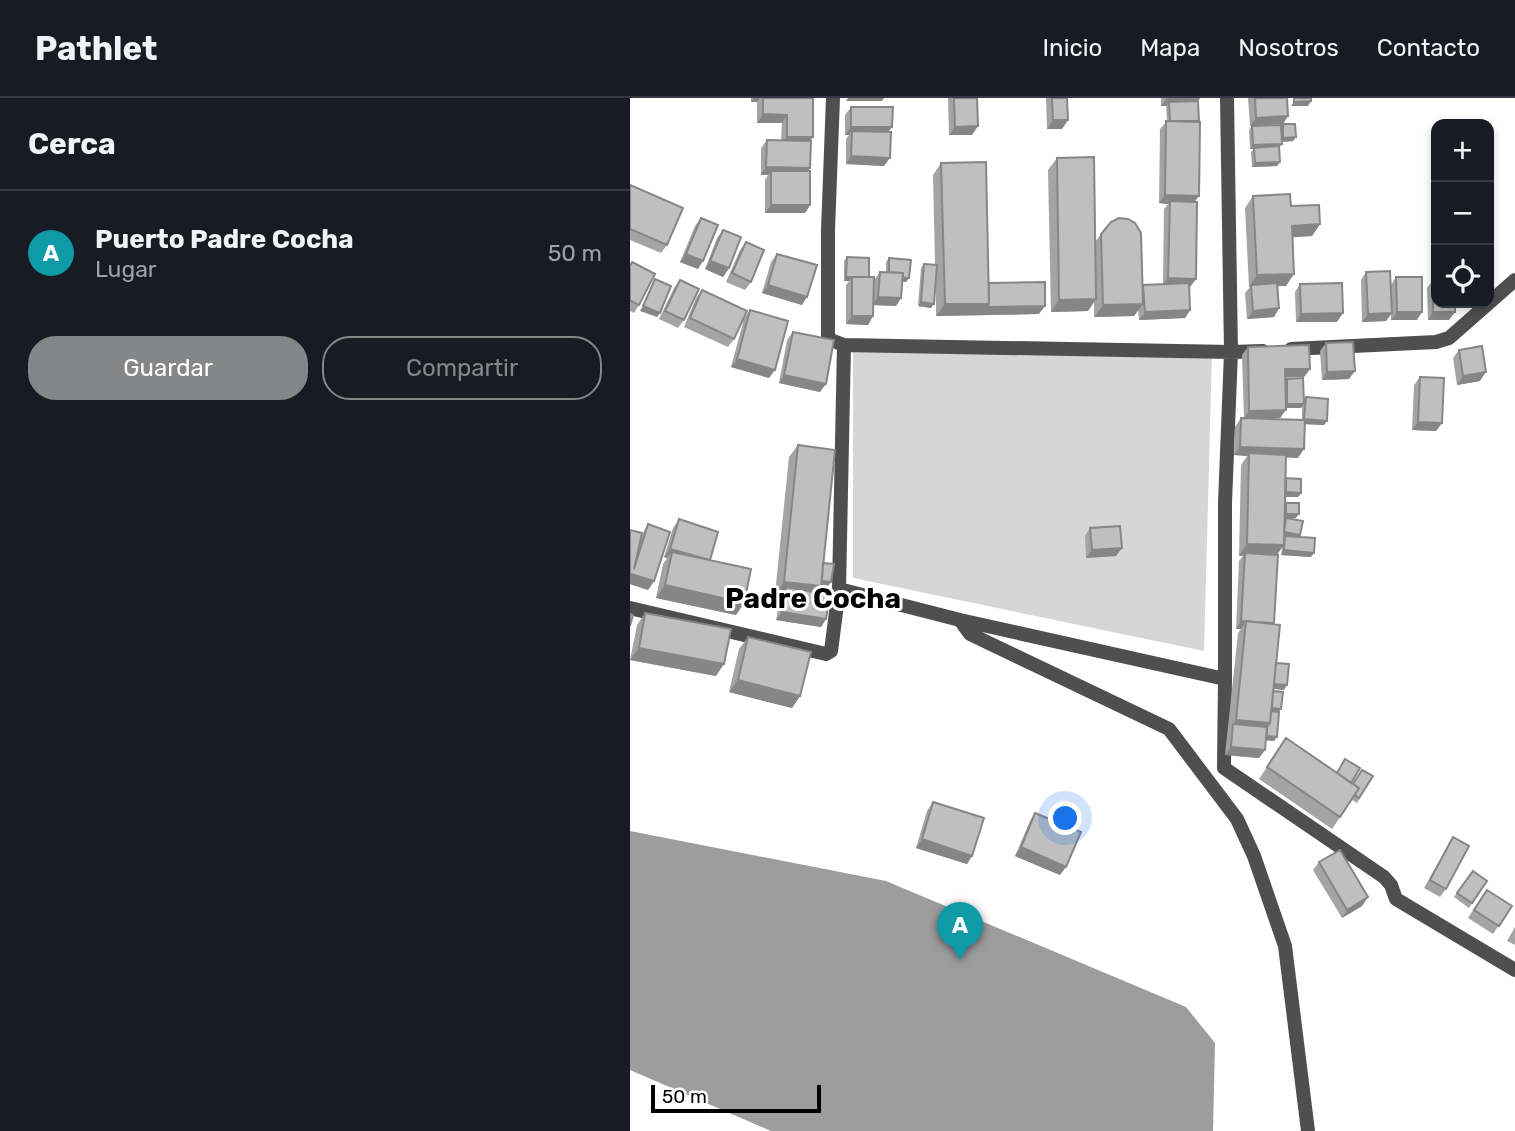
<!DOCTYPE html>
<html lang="es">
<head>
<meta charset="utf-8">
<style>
	body { margin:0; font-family:Rubik,sans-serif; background:#20242c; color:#f1f3f6 }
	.controls { position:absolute; right:21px; top:21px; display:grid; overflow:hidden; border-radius:14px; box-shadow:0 4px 10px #0003 }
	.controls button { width:63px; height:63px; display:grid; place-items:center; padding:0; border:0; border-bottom:2px solid #363941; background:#171b24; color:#f1f3f6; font:35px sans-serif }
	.scale { position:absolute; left:21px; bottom:18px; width:170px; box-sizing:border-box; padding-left:7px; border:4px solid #000; border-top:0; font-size:19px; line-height:24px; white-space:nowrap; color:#000; -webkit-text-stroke:5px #fff; paint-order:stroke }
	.you { position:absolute; left:436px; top:721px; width:24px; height:24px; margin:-18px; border:5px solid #fff; border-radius:50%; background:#1a73e8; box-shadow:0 0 0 10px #1a73e833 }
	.badge { display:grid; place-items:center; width:46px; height:46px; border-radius:50%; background:#858687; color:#fff; font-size:23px; font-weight:700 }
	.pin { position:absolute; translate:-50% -58px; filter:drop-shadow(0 2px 4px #0008) }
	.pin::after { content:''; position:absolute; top:37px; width:24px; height:21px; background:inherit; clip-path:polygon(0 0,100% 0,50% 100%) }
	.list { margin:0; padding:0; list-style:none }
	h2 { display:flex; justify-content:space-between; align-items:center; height:91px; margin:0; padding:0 28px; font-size:30px }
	h2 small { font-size:23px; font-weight:400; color:#9ea1a6 }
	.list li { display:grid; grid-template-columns:46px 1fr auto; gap:21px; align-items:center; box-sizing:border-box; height:126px; padding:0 28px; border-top:2px solid #363941 }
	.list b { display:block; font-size:26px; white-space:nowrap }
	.list p { margin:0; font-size:23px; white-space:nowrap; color:#9ea1a6 }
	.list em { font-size:23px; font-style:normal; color:#9ea1a6 }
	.actions { display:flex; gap:14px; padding:21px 28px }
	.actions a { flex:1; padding:16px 0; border:2px solid #858687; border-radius:28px; text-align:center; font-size:24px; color:#858687 }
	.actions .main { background:#858687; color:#fff }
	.icon { flex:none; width:38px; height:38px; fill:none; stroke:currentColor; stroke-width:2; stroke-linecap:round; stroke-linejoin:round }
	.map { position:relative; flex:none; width:885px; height:1033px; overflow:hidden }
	header { display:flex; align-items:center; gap:42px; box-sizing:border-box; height:98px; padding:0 35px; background:#171b24; border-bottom:2px solid #363941 }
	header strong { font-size:33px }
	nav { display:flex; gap:38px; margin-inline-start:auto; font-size:24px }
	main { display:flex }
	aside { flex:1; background:#171b24 }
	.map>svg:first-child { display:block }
	.green { fill:#d6d6d6 }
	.water { fill:#9d9d9d }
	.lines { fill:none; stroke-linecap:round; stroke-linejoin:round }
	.street { stroke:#4f4f4f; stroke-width:14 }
	.wall { fill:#a4a4a4; fill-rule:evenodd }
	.shaded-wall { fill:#868686 }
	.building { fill:#bfbfbf; stroke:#868686; stroke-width:2 }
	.labels { text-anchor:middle; stroke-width:6; stroke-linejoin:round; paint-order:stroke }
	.quarter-label { font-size:28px; font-weight:bold; fill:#000; stroke:#fff }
</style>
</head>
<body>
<header>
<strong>Pathlet</strong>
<nav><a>Inicio</a><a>Mapa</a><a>Nosotros</a><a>Contacto</a></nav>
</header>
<main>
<aside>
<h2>Cerca<small></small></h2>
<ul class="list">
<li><span class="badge" style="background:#0f9aa8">A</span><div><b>Puerto Padre Cocha</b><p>Lugar</p></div><em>50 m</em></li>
</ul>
<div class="actions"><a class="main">Guardar</a><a>Compartir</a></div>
</aside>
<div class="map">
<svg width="885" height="1033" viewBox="0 0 885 1033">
	<rect width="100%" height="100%" fill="#fff"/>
	<!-- green -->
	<path class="green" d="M223 248 582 255 574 553 223 480Z"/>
	<!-- water -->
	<path class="water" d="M0 733 256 783 556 909 585 945 583 1033H141L0 972Z"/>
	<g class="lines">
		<!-- street -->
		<path class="street" d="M203 0 198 132V241L214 247 601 254 633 253
			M661 251 806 244 819 240 885 182
			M209 491 330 522 595 581 594 670 754 779 761 787 766 801 885 872
			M0 510 196 556 201 553 209 491 214 247
			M330 522 340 536 539 631 607 721 624 758 655 848 678 1033
			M595 581V405L601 254 597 0"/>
	</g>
	<!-- wall -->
	<path class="wall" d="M121 0H183V39L180 43V70L178 73 180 107 175 115H135V82L138 77H131V50L137 42 151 43 152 25H127V4H121Z
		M318 0H347L342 37H319Z
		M416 0H437L438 22 432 31H417Z
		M531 0H570L568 3 565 104 566 181 559 189 560 212 555 220 509 222 508 212 504 218 464 219V204L458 213 421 214 418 72 427 60 465 144 471 136 512 189 513 187 533 186 534 111 538 106 529 105 530 31 537 23 536 8H531Z
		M618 0H657L653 26 666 39 663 43 652 44 649 50 647 68 622 69 621 54 624 51H620L619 32 622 28H651L652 26 620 28Z
		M221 9 259 34 254 68 216 66V41L219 37H215V17Z
		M311 65 359 185 409 216 306 218V188L301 210 288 208 291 170 294 166H305L303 77Z
		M0 87 37 147 31 155 0 142Z
		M623 98 661 108 690 126 682 138 662 139 656 188H648L649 210 644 219 617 221 615 195 620 189H619L615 110Z
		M71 120 68 171 50 164 65 128Z
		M93 132 99 170 93 179 75 171 87 140Z
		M116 144 121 184 115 192 96 184 110 152Z
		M147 156 172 207 132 195 141 164Z
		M217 159 239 179 244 182 250 174H256V164L259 160 279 180 276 184H272L271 200 266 208 244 207 243 218 238 227 216 226V187L219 183H214V163Z
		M0 167 9 207 4 215 0 213Z
		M736 174 761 187 766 179 787 222H761V216L756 223 732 224 731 182Z
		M50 182 54 222 48 230 29 221 44 190Z
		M803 182 819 222H798L797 190Z
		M670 186 707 224H666L665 194Z
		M72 192 104 241 98 249 54 229 66 200Z
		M120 212 139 280 101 269 114 221Z
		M163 234 190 294 149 285 157 242Z
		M696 245 719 281 692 282 690 253Z
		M618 249 680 271 674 279H655V283L657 281 673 302 676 299 697 323 694 327 675 326 668 360 656 359 655 381 671 395 668 399H655V407L656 405 666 420H657L681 459 651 457 652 449 647 457 643 526 646 565 654 592 644 591 649 614 644 643 636 642 635 652 629 660 595 657 608 535 611 531H606L609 463 613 458H609L611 367 617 358 604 357 605 329 611 320H614L612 257ZM672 307V322L628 321 650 320 656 310H671Z
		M829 252 850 283 827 287 823 260Z
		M790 279 812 325 806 333 782 332 784 287Z
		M168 347 193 465 201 484 198 488 191 487 186 495 196 521 191 529 146 522 151 496H145L159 359Z
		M49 421 114 505 106 517 26 500 33 466 37 460 34 459 43 430Z
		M18 426 24 483 18 492 0 486V432L11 440 13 435Z
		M460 430 486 458 456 460 455 438Z
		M15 515 86 578 0 562 7 527Z
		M118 539 170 598 162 610 99 594 109 551Z
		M656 640 723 686 743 678 727 705 722 702 702 731 629 681Z
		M303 704 342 758 337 766 286 750 297 713Z
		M405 715 430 777 385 758 400 723Z
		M823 739 816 791 810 799 794 790 818 747Z
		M689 764 738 799 732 808 712 820 683 772Z
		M843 773 857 783 839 810 824 799Z
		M851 800 882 808 863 836 838 820Z
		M885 829V847L877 843Z"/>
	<!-- shaded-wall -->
	<path class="shaded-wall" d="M124 0H130L127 4H121Z
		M218 0H254L252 3H216Z
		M537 0H570L565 8 539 4 536 8H531Z
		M681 3 678 8H661L664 4Z
		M133 16 157 17 152 25H127Z
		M658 18 653 26 620 28 626 20Z
		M423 22H438L432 31H417Z
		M348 28 342 37H319L325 29Z
		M221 29H262L256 37 222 33 219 37H215Z
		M157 39H183L177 47H151Z
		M666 39 663 43 650 44 653 40Z
		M652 46 649 50 620 51 623 47Z
		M221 58 260 60 254 68 216 66Z
		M650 64 647 68 622 69 625 65Z
		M136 69 180 70 175 78 141 73 138 77H131Z
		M535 97 569 98 563 106 540 103 538 106 529 105Z
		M141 107H180L175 115H135Z
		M690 126 682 138 653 140 662 128Z
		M56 156 73 163 68 171 50 164Z
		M80 163 99 170 93 179 75 171Z
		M664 176 656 188 621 189V187L619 189 627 177Z
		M216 179H222L219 183H214Z
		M259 179 279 180 276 184 256 183Z
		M538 180 566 181 560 189 532 188Z
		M138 187 177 199 172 207 132 195Z
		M248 199 271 200 266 208 242 207Z
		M466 201 458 213 421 214 429 202Z
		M291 204 304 206 301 210 288 208Z
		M315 206H359L415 208 409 216 306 218Z
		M513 206 504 218 464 219 473 207Z
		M13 208 30 215 27 219 10 213Z
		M649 210 644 219 617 221 623 213Z
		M560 212 555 220 509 222 515 214Z
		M767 214H792L787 222H761Z
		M803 214H825L819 222H798Z
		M713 215 707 224H666L671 216Z
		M762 215 756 223 732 224 738 216Z
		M222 218H243L238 227 216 226Z
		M107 261 145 272 139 280 101 269Z
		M655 271H680L674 279 649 280Z
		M725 273 719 281 692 282 697 274Z
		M856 274 850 283 827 287 833 278Z
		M154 277 196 286 190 294 149 285Z
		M657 306H674L671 310H654Z
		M656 312 650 320 614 321 619 313Z
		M674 321 697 323 694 327 671 326Z
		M788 324 812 325 806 333 782 332Z
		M610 349 674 351 668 360 619 358V355L617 358 604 357Z
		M656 394 671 395 668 399H653Z
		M656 416H669L666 420H653Z
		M654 434 670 437 667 441 651 438Z
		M617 446 654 447 645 459 615 455 613 458H609Z
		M492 450 486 458 456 460 462 452Z
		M40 451 80 463 42 454 37 460 34 459Z
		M654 452 684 455 681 459 651 457Z
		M1 476 24 483 18 492 0 486V478Z
		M188 482 201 484 198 488 185 486Z
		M154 484 191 488 183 500 156 489 151 496H145Z
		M35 487 114 505 106 517 26 500Z
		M152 514 196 521 191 529 146 522Z
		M611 523 644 525 638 533 616 523 611 531H606Z
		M9 550 94 566 86 578 0 562Z
		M108 582 170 598 162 610 99 594Z
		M640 586 657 587 654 592 637 590Z
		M640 610 651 611 648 615 637 614Z
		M606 622 640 625 632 637 603 626Z
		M636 638 647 639 644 643 633 642Z
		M601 649 635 652 629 660 595 657Z
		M292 741 342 758 337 766 286 750Z
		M391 749 436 769 430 777 385 758Z
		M738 799 732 808 712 820 717 812Z"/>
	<!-- building -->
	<path class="building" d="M133 0H183V39H157V17L133 16Z
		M324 0H347L348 28 325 29Z
		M422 0H437L438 22H423Z
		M625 0H657L658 18 626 20Z
		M664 0H681V3L664 4Z
		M568 3 569 23H540L539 4Z
		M221 9H263L262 29H221Z
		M536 23 570 24 569 98 535 97Z
		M653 26H665L666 39 653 40Z
		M651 27 652 46 623 47 622 28Z
		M222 33 261 34 260 60 221 58Z
		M137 42 181 43 180 70 136 69Z
		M649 48 650 64 625 65 624 50Z
		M464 59 466 201 429 202 427 60Z
		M356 64 359 206H315L311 65Z
		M141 73H180V107H141Z
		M0 87 53 110 37 147 0 131Z
		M660 96 661 108 689 107 690 126 662 128 664 176 627 177 623 98Z
		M540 103 567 104 566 181 538 180Z
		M71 120 88 127 73 163 56 156Z
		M489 120 498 121 505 125 511 135 513 206 473 207 471 136 481 124Z
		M93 132 111 139 99 170 80 163Z
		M116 144 134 152 121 184 102 175Z
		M147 156 187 167 177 199 138 187Z
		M217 159 239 160V179H216Z
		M259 160 281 162 279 180H273V175L259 174Z
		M2 164 25 176 9 207 0 202V168Z
		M294 166 307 167 304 206 291 204Z
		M760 173 762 215 738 216 736 174Z
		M250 174 273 175 271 200 248 199Z
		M222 179H244L243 218H222Z
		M766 179H792V214H767Z
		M25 181 41 188 30 215 13 208Z
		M50 182 69 191 54 222 35 213Z
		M803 182H806V205H825V214H803Z
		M415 184V208L357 209 359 206V185Z
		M559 185 560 212 515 214 513 187Z
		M647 185 649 210 623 213 621 187Z
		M712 185 713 215 671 216 670 186Z
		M72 192 117 213 104 241 60 220Z
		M120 212 158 223 145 272 107 261Z
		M163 234 204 242 196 286 154 277Z
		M723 244 725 273 697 274 696 245Z
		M679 247 680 271H655L656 312 619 313 618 249Z
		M852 248 856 274 833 278 829 252Z
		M790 279 814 280 812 325 788 324Z
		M673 280 674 306H657V281Z
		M676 299 698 301 697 323 674 321Z
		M611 320 675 322 674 351 610 349Z
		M168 347 205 352 191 488 154 484Z
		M619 355 656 357 654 447 617 446Z
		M656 380 671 381V395L656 394Z
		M656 405H669V416H656Z
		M656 420 673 423 670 437 654 434Z
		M49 421 88 434 80 462 40 451Z
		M18 426 40 434 24 483 1 476 0 479V432L12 435 4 471Z
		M490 428 492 450 462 452 460 430Z
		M655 438 685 440 684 455 654 452Z
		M42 454 121 471 114 505 35 487Z
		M615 455 648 457 644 525 611 523Z
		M193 465 204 466 201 484 192 483Z
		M156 489 200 497 196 521 152 514Z
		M15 515 101 531 94 566 9 550Z
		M0 516 3 517 0 528Z
		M616 523 650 527 640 625 606 622Z
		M118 539 181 554 170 598 108 582Z
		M646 565 659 566 657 587 644 586Z
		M643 593 653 594 651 611 642 610Z
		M641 613 649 614 647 639 637 638V629L640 625Z
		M603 626 637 629 635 652 601 649Z
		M656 640 729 690 710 719 637 669Z
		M715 661 730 670 721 685 707 675Z
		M732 672 743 678 729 700 725 697 729 690 723 686Z
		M303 704 354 720 342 758 292 741Z
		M405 715 451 734 436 769 391 749Z
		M823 739 839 748 816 791 800 782Z
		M710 752 738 799 717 812 689 764Z
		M843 773 857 783 842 805 827 795Z
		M857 792 882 808 869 828 844 812Z"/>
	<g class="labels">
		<!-- quarter labels -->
		<g class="quarter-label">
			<text x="183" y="510">Padre Cocha</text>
		</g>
	</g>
</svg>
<div class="controls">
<button>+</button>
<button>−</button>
<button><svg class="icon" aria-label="locate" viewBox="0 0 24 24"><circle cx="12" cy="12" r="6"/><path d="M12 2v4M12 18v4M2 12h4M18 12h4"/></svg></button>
</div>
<div class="scale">50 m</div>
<div class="you"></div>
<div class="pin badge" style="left:330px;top:862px;background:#0f9aa8">A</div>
</div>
</main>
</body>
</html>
